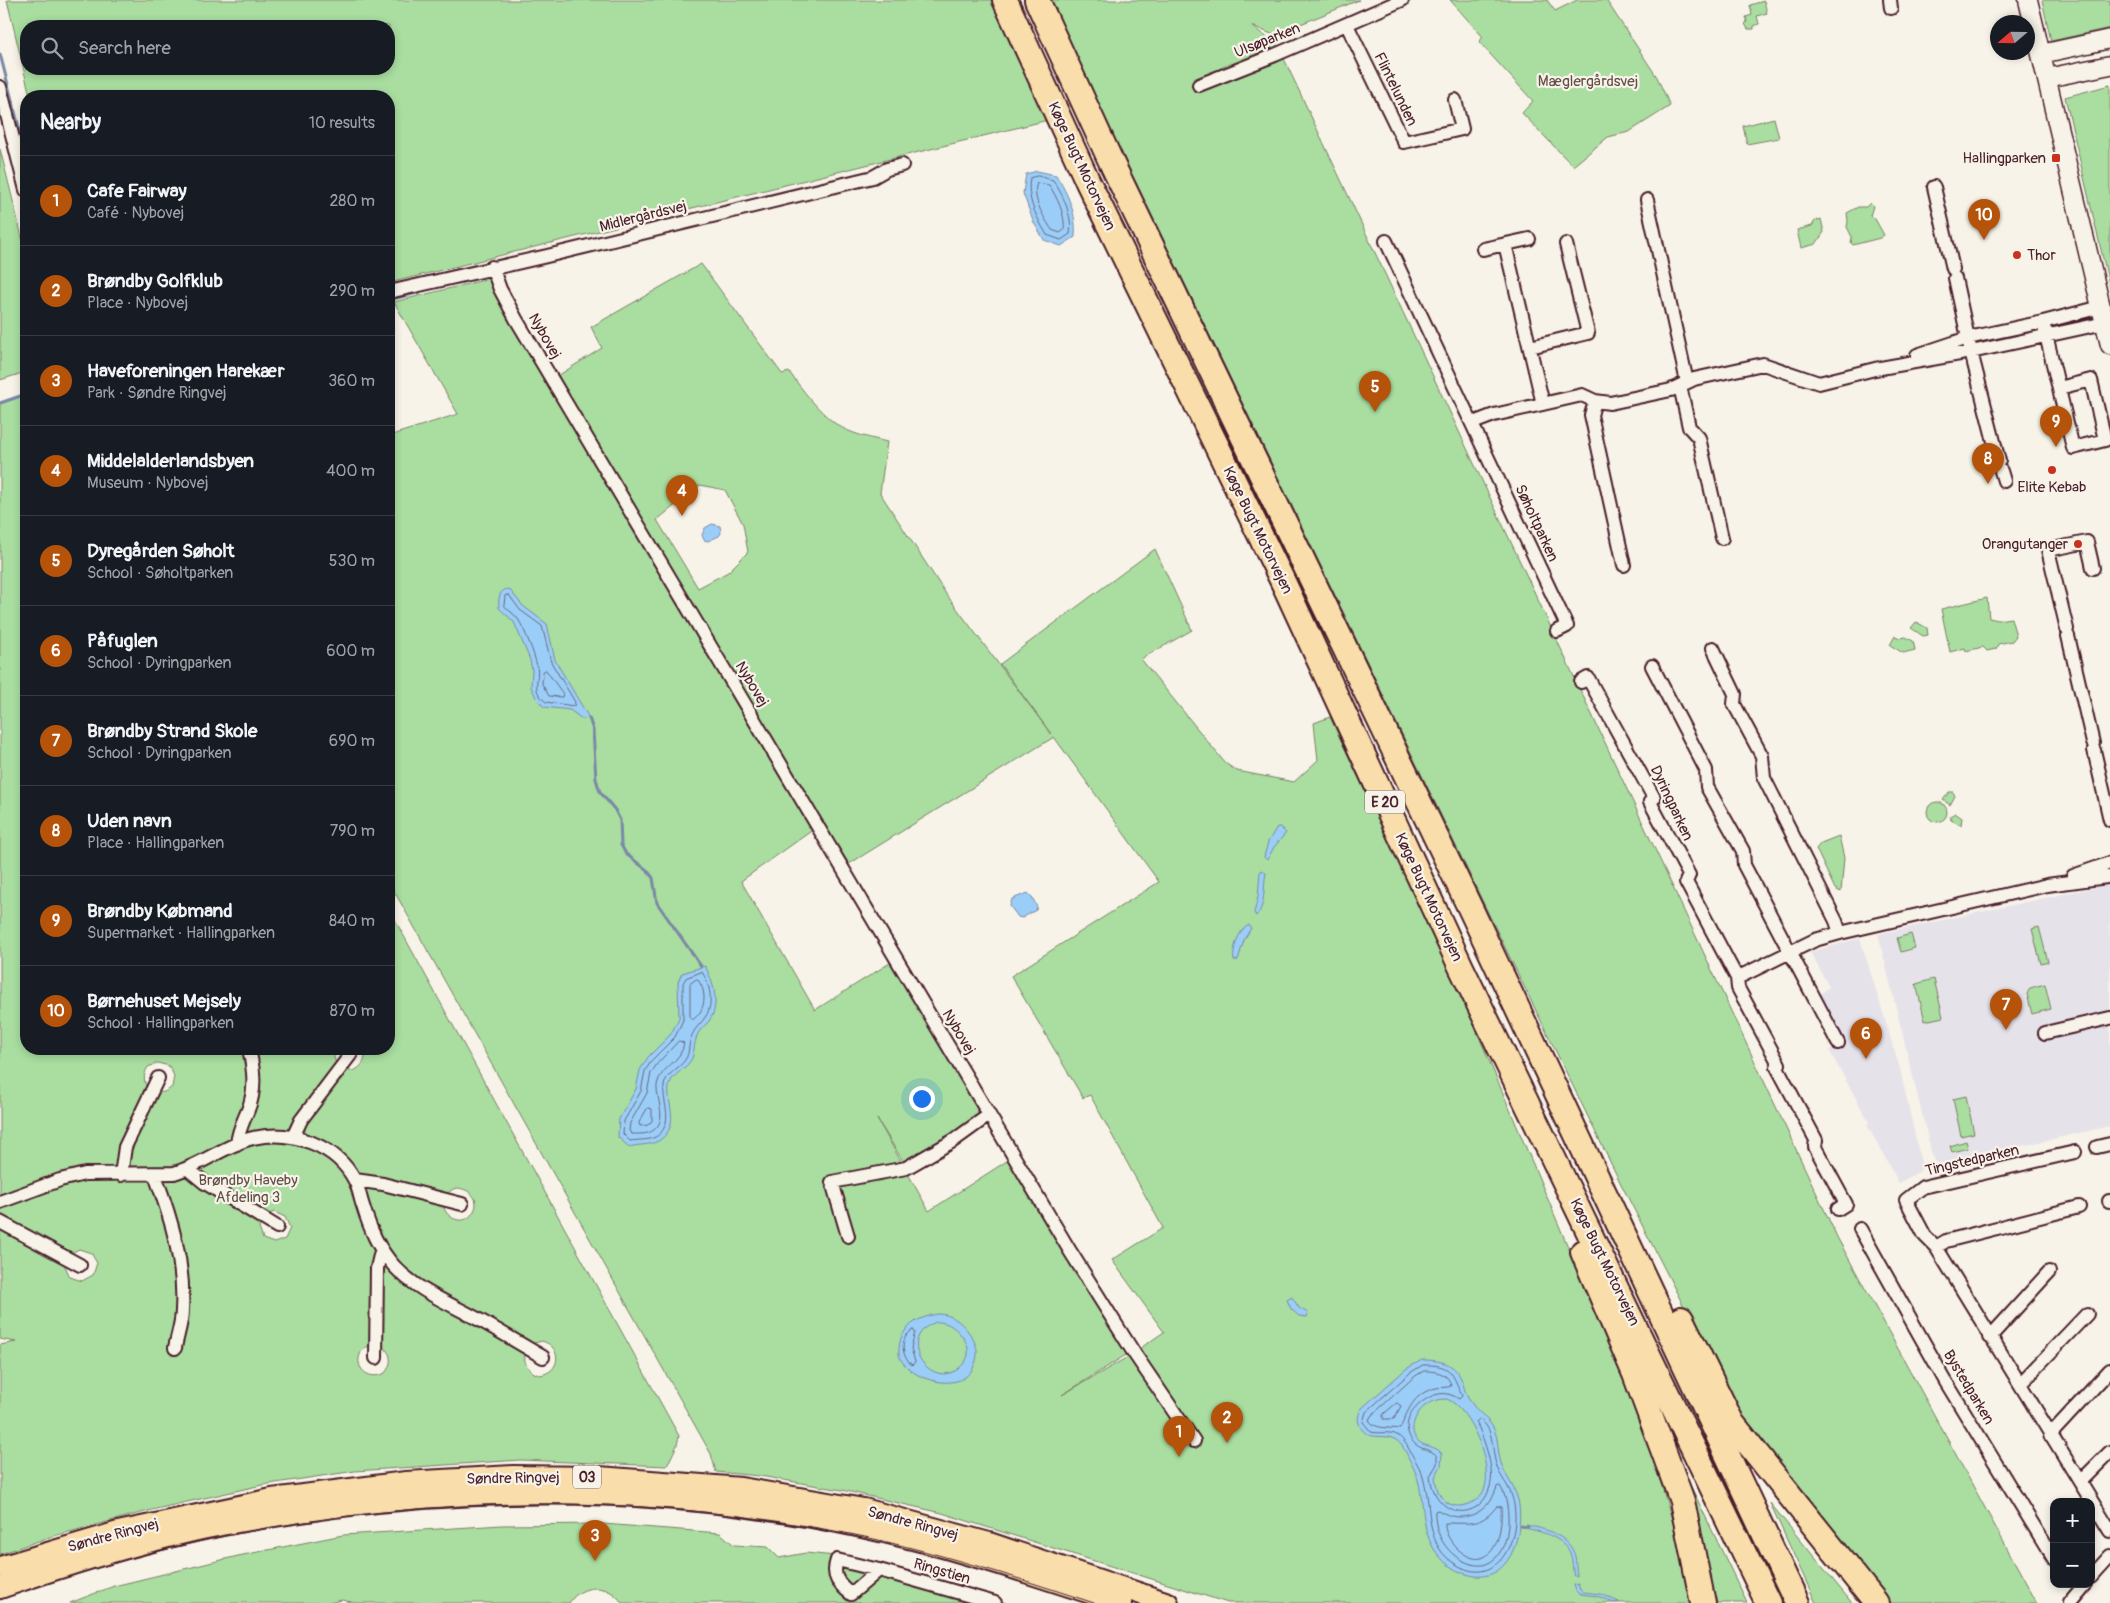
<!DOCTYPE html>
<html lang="en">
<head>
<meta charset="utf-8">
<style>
	body { margin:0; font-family:Pangolin,sans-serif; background:#242831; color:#f1f3f6 }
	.controls { position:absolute; right:15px; bottom:15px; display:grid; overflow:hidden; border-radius:10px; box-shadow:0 2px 8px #0003 }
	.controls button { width:45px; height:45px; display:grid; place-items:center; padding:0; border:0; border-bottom:1px solid #363941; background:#171b24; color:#f1f3f6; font:25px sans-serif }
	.compass { position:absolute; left:1990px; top:15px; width:45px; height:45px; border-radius:50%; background:#171b24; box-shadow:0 2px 8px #0003; rotate:250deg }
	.you { position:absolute; left:921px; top:1098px; width:18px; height:18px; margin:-12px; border:4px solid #fff; border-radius:50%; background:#1a73e8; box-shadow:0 0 0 8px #1a73e833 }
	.badge { display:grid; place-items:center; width:32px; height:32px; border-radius:50%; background:#b45309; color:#fff; font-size:16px; font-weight:700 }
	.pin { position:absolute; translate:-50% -41px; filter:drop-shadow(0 1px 2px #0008) }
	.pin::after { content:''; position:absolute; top:26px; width:18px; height:15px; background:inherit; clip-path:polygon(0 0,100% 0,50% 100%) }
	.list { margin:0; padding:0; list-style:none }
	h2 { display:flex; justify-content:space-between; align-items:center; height:65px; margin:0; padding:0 20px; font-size:21px }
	h2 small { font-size:16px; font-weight:400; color:#9ea1a6 }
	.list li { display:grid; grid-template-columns:32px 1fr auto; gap:15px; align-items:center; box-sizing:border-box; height:90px; padding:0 20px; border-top:1px solid #363941 }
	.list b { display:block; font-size:19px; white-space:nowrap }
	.list p { margin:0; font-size:16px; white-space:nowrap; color:#9ea1a6 }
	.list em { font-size:16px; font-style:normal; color:#9ea1a6 }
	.icon { flex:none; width:28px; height:28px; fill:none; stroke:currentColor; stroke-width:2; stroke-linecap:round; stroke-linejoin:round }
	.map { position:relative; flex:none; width:2110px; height:1603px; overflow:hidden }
	.search { position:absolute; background:#171b24; box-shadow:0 2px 8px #0003; left:20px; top:20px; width:375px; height:55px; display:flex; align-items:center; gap:12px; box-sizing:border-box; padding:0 18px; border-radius:20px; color:#9ea1a6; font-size:19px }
	.panel { position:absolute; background:#171b24; box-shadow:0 2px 8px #0003; left:20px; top:90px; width:375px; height:965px; border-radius:20px }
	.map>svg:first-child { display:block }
	.built { fill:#e6e2ea }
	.green { fill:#a9dea0; stroke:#7a7e66; fill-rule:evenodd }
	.water { fill:#9acef8; stroke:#7a88a6; fill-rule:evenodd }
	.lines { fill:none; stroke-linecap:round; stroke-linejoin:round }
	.shore { stroke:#6a657d; stroke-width:1 }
	.stream { stroke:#7a88a6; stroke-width:3 }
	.street-casing { stroke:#4a1f2b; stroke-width:16 }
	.secondary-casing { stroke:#4a1f2b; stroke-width:21 }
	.primary-casing { stroke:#4a1f2b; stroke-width:24 }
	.highway-casing { stroke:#4a1f2b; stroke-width:28 }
	.street { stroke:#f7f3e8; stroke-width:12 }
	.secondary { stroke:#f7f3e8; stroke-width:18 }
	.primary { stroke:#f9deab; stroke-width:20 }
	.highway { stroke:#f9deab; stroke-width:24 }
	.tram { stroke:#4a1f2b; stroke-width:1 }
	.poi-dot { fill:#c8321e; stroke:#f7f3e8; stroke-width:2 }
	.labels { text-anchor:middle; stroke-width:4.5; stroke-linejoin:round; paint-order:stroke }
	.shield { fill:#f7f3e8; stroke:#7e5f64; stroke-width:1 }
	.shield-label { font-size:14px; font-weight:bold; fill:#4a1f2b }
	.street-label { font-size:15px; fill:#4a1f2b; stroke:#f7f3e8 }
	.park-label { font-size:15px; fill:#624f48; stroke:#f7f3e8 }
	.poi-label { font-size:15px; fill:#4a1f2b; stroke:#f7f3e8; text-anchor:end }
</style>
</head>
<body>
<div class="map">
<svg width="2110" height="1603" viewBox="0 0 2110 1603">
	<rect width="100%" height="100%" fill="#f7f3e8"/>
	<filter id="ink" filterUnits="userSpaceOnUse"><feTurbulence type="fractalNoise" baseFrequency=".02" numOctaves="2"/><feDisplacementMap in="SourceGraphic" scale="10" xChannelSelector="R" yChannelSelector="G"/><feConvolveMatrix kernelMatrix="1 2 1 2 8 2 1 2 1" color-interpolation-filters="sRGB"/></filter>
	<g filter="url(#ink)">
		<!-- built -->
		<path class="built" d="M2110 884V1126L1938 1165 1933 1159 1878 934Z
			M1860 938 1900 1069 1922 1167 1920 1171 1899 1183 1867 1125 1869 1122 1829 1050 1844 1043 1818 996 1829 987 1810 952Z"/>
		<!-- green -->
		<path class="green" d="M7 0H991L1048 120 389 283V96H30ZM26 26H389V69H26Z
			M1048 0H1359L1274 35 1252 26 1278 46 1838 1239 2037 1603H1883L1750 1432 1719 1375 1619 1180 1495 927Z
			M1450 0H1547L1555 11 1577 0H1606L1657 77 1670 106 1629 132 1608 137 1573 166 1522 113 1533 101 1479 42 1483 37Z
			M2042 0H2110V28L2051 41Z
			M1764 1 1767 13 1757 16 1759 24 1754 26V29H1748L1745 24 1747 22 1746 17 1752 15 1750 5Z
			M2110 85V288L2065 97Z
			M1774 118 1779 138 1747 144 1743 126Z
			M0 149 26 253V372L0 380Z
			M1870 203 1873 206 1870 216 1875 219 1884 235 1880 238 1853 245 1851 243 1852 237 1847 227 1848 221 1847 213 1858 207H1866Z
			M1821 219 1824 232 1816 244 1801 248 1797 230 1812 226 1815 221Z
			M701 264 782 374 789 372C803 390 817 410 836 424 850 434 871 438 887 442L880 493 946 594 1051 734 1000 664 1155 549 1192 630 1141 659 1225 763 1237 771 1294 782 1318 760 1314 723 1330 717 1466 1006 1613 1353 1655 1464 1680 1546 1691 1603H1228L942 1513 842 1490 760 1476 716 1472 711 1454 389 882V436L458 414 394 302 488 279 548 382 602 348 591 327ZM700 485 725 490 743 524 748 552 728 572 698 588 657 520ZM753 709 849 864 1054 737 1159 882 1011 976 1083 1098 1090 1095 1163 1228 1112 1260 1164 1332 1126 1358 1062 1395 1129 1353 1010 1159 929 1211 877 1119 903 1161 986 1113 893 961 815 1010 741 881 814 829Z
			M26 395V1049H335C331 1062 340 1071 353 1071 363 1067 367 1059 364 1049H389V909L679 1436 677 1445 667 1466 520 1460 355 1471 262 1485 156 1509 50 1537 0 1554V1345L16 1342 0 1339V404ZM158 1063 169 1066 174 1076 172 1087C156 1102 136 1085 148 1067ZM456 1188C468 1188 481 1198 474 1211 460 1237 424 1201 456 1188ZM274 1212 285 1217 290 1228 285 1239 274 1243 263 1239 259 1228 263 1217ZM79 1249 91 1253 97 1263 93 1275 82 1281 70 1277 65 1266 69 1254ZM542 1341C563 1347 561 1373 539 1375 524 1370 520 1356 531 1344ZM375 1344C390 1347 395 1361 385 1373 367 1383 350 1364 364 1348Z
			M1987 598 1989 618 1998 620 2011 618 2016 636 2012 641 1998 644 1996 649 1987 651 1983 647 1966 651 1965 648 1950 652 1941 609Z
			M1916 622 1927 628 1928 635 1923 636 1911 628Z
			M1895 636 1900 638 1906 637 1913 641 1915 650 1903 653 1890 645Z
			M1949 792H1953L1955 796 1950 805 1943 800Z
			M1927 812a10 10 0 1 1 20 0a10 10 0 1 1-20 0Z
			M1955 813 1962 818 1961 825 1951 820 1950 816Z
			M1839 836 1844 858 1841 892 1835 889 1816 849 1821 843Z
			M2039 927 2048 962 2041 964 2032 929Z
			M1911 934 1915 948 1901 952 1897 938Z
			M1934 979 1943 1017 1925 1021 1916 984Z
			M2045 984 2051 1009 2032 1014 2027 994 2030 988Z
			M1966 1096 1974 1133 1961 1136 1953 1099Z
			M1966 1141 1968 1148 1952 1152 1950 1146Z
			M1685 1474 1747 1603H1713Z
			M1770 1503 1852 1603H1816Z
			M603 1524 720 1533 734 1545 768 1547 779 1558 806 1553 835 1556 975 1593 1006 1603H622C609 1583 582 1583 569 1603H356L342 1600 329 1603H70L114 1586 238 1556 343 1535 502 1525Z"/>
		<!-- water -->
		<path class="water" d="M1037 171 1056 175C1068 194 1077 214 1075 237L1061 246 1044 240 1033 221 1023 193 1026 174Z
			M712 524 720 526 721 533 719 536 708 541 704 540 702 535 705 528Z
			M509 589 523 606 547 624 555 660 589 718 582 719 570 710 544 707 537 699 531 687 532 670 530 660 514 622 499 608C498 599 499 589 509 589Z
			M1277 827H1280L1286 833 1274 847 1267 860 1264 857 1268 842Z
			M1262 870 1266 873C1263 885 1266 907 1256 916L1254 913 1258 897 1260 872Z
			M1028 893 1032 897 1037 907 1036 910 1022 918 1018 917 1010 906 1012 899Z
			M1249 925 1251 928 1244 940 1238 960 1234 961C1232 950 1238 930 1249 925Z
			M705 966C713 981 721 1005 709 1021 704 1027 698 1030 696 1039 693 1048 695 1057 688 1064 682 1071 670 1077 669 1087 667 1102 677 1119 667 1133 657 1147 644 1143 629 1147L618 1137 619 1119 636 1089 640 1070 648 1057 671 1034 679 1018 678 982 682 973Z
			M1292 1297 1299 1308 1308 1313 1307 1317 1299 1316 1291 1309 1287 1300Z
			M938 1314C954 1314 965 1325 973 1339 979 1349 978 1358 973 1368 961 1392 921 1382 906 1366 901 1361 898 1356 899 1349 900 1327 918 1317 938 1314ZM936 1322C948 1321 957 1329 964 1339 969 1346 970 1356 964 1363 936 1398 890 1339 936 1322Z
			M1422 1360C1441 1360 1457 1363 1463 1384 1465 1390 1466 1396 1470 1401 1476 1411 1487 1417 1493 1427 1499 1438 1497 1451 1501 1463 1506 1478 1517 1489 1519 1505 1523 1538 1508 1587 1466 1574 1452 1570 1442 1561 1434 1549 1419 1525 1426 1495 1414 1469 1409 1460 1405 1446 1396 1440 1384 1432 1368 1443 1360 1426 1357 1420 1358 1414 1362 1408L1406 1369ZM1447 1399C1471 1409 1494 1467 1484 1490 1476 1507 1451 1513 1440 1495 1437 1490 1436 1483 1435 1477L1441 1466 1442 1454C1437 1447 1432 1448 1425 1445 1409 1439 1411 1423 1419 1412 1426 1403 1436 1399 1447 1399Z
			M1526 1525C1545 1529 1569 1535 1575 1556 1576 1562 1576 1569 1577 1576H1574C1572 1568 1573 1556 1568 1549 1559 1536 1539 1531 1525 1528Z
			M1578 1584 1580 1590 1583 1592 1600 1594 1619 1602 1614 1603 1597 1596 1579 1594 1576 1591 1574 1585Z"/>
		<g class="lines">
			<!-- shore -->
			<path class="shore" d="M1038 176 1053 180C1063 195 1073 216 1070 234L1061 240 1047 235C1037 218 1026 199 1030 178Z
				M1037 183 1049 185C1057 197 1066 216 1064 230L1060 233 1052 230C1044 218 1031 197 1037 183Z
				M509 595 520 610 542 626 551 662 575 702 574 706 546 702C530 689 540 682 537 666 534 653 525 630 518 619 514 613 508 611 504 605L505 596Z
				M546 670 563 694 562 697 549 696 542 684 543 672Z
				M702 972C710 984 714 1003 706 1016 701 1024 694 1028 691 1038 688 1045 690 1053 685 1060 679 1069 665 1074 664 1086 662 1100 671 1115 664 1128 657 1142 643 1139 630 1141L623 1134 624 1121 641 1091 645 1071 652 1060 675 1037 683 1020V983L686 978Z
				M697 979C708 991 706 1012 692 1020L690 1018V984Z
				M679 1041 684 1043C682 1062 660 1067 657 1085 656 1098 666 1116 657 1127 650 1135 641 1134 632 1134L629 1131 630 1123 647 1093 651 1073 657 1064Z
				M648 1108 652 1109V1121L648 1125 640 1126 639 1123Z
				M913 1330 915 1332 911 1348 915 1362 912 1365C901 1357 899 1337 913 1330Z
				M1423 1365C1452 1364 1452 1373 1462 1396L1459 1399C1456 1397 1452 1395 1448 1394 1430 1390 1402 1413 1408 1432 1414 1452 1428 1446 1437 1456V1464L1430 1476C1435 1521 1484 1523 1491 1482 1494 1468 1483 1435 1476 1422L1479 1419C1495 1429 1491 1448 1496 1464 1498 1472 1504 1480 1508 1487 1529 1525 1501 1598 1451 1561 1425 1542 1432 1508 1424 1481 1422 1471 1416 1462 1411 1453 1408 1447 1404 1439 1397 1435 1390 1431 1379 1434 1371 1432L1363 1422 1366 1412 1410 1373Z
				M1424 1371C1436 1371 1449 1373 1451 1386 1447 1388 1441 1387 1436 1388 1413 1393 1408 1411 1400 1429 1389 1427 1375 1430 1369 1420L1371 1416 1414 1377Z
				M1397 1403 1401 1406 1394 1419H1383V1415Z
				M1500 1486C1513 1505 1512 1555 1486 1564 1481 1566 1476 1565 1471 1564 1448 1557 1434 1535 1435 1511L1438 1510C1463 1526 1489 1513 1497 1487Z
				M1497 1506 1501 1507C1502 1522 1500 1549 1484 1557 1468 1565 1443 1539 1445 1523 1467 1523 1482 1527 1497 1506Z"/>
			<!-- stream -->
			<path class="stream" d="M0 54 26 154
				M472 280 481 277
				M457 283 467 281
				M389 300 417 293
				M0 403 26 394
				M589 718 593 730 596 779 600 792 615 810 620 820 621 845 626 854 647 870 653 878 657 903 701 966
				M1520 1526 1528 1527"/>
			<!-- street casing -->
			<g class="street-casing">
				<path id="street" d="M1890 0 1891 8
					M1347 25 1404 142 1462 129 1455 100
					M1199 85 1275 55 1402 0
					M0 87 26 190
					M1934 187 1953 269
					M1647 200 1687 382
					M1386 241 1567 626 1557 631
					M1505 244 1543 404
					M1483 249 1529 239
					M492 267 500 289 516 319 1070 1251 1134 1353 1194 1441
					M1955 278 1971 352 1999 461
					M389 292 547 256 873 177 887 169 902 165
					M2043 322 2073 448 2105 440 2091 380 2059 388
					M1530 347 1588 333 1566 244
					M1917 355 1968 338 2043 322 2101 307
					M1680 386 1689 427 1699 438 1722 538
					M1595 401 1591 415 1624 565
					M1473 423 1494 415 1582 395 1595 401 1610 403 1671 390 1694 379 1763 364 1819 383 1875 369 1971 352 2105 323
					M2001 471 2004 481
					M2067 629 2048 550 2087 542 2093 568
					M2068 636 2093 743
					M1713 648 1735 694 1734 704 1762 756 1764 778 1836 921 1840 933
					M1652 666 1706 770 1707 787 1743 851 1744 865 1838 1043
					M1581 682 1588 678 1654 798 1650 802 1689 875 1686 882 1737 978 1738 988 1779 1064 1777 1067 1816 1140 1815 1147 1846 1204 1838 1209
					M2094 750 2110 820
					M2073 876 2110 863
					M1737 978 1815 940 1840 933 2047 885 2107 877
					M2045 1033 2110 1018
					M293 1137 301 1120 351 1054
					M237 1144C238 1131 243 1122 248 1110 256 1090 254 1070 249 1049
					M2097 1147 2110 1144
					M2075 1152 1923 1187 1906 1200 1925 1236 1936 1247 2110 1531
					M188 1169 205 1183 277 1227
					M121 1175 125 1147 158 1078
					M155 1175C171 1218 185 1263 182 1310 182 1323 177 1336 175 1348
					M355 1180 383 1184 462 1204
					M2109 1201H2110
					M0 1202 60 1180 85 1174 174 1173C202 1165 225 1145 253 1138 291 1129 337 1145 355 1181 359 1188 360 1198 363 1206 370 1229 378 1248 394 1266 415 1289 448 1303 474 1317 498 1330 520 1344 543 1357
					M0 1222 80 1265
					M1860 1229 1946 1382 2054 1559
					M848 1236 832 1182 906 1168 953 1141 989 1115
					M1936 1247 1946 1241 2079 1207
					M1990 1337 2049 1272
					M376 1358 377 1268 381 1251
					M2020 1384 2087 1314
					M2050 1435 2110 1370
					M2080 1482 2110 1452
					M879 1570 851 1594C839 1584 831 1577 837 1560L879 1570 995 1603
					M2091 1577 2110 1556
					M2069 1603 2085 1584"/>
			</g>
			<!-- secondary casing -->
			<g class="secondary-casing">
				<path id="secondary" d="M2028 0 2110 345
					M2041 54 2110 39
					M2047 78 2110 65"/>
			</g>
			<!-- primary casing -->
			<g class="primary-casing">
				<path id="primary" d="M0 1567 118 1532 272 1499 406 1482 513 1476 599 1477 741 1488 864 1509 989 1543 1168 1603
					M0 1588C63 1566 127 1546 193 1531 240 1520 287 1514 335 1507 511 1485 688 1489 862 1527 950 1546 1035 1575 1121 1603"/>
			</g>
			<!-- highway casing -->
			<g class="highway-casing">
				<path id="highway" d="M1005 0 1088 182 1285 586 1461 967 1768 1603
					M1037 0 1113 166 1472 912 1797 1603
					M1583 1252 1635 1374 1682 1501 1703 1603
					M1681 1319 1732 1423 1876 1603"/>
			</g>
			<!-- street -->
			<use href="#street" class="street"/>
			<!-- secondary -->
			<use href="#secondary" class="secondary"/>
			<!-- primary -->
			<use href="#primary" class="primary"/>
			<!-- highway -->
			<use href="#highway" class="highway"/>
			<!-- tram -->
			<path class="tram" d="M0 1600C261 1505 544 1479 818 1528 912 1544 1003 1573 1094 1603"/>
		</g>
	</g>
	<!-- markers -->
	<g class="poi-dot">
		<rect x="2051" y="153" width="10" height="10" rx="2.5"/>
		<circle cx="2017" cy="255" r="5"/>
		<circle cx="2052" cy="470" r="5"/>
		<circle cx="2078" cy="544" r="5"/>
	</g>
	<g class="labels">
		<!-- shield labels -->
		<g class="shield">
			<rect x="1365" y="790.5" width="40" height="23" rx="4"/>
			<rect x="573" y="1465.5" width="28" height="23" rx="4"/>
		</g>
		<g class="shield-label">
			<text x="1385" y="807">E 20</text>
			<text x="587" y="1482">O3</text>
		</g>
		<!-- street labels -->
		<g class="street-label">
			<text transform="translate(1267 40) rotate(-22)" y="5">Ulsøparken</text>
			<text transform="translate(1396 89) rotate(64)" y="5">Flintelunden</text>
			<text transform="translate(1082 166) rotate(65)" y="5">Køge Bugt Motorvejen</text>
			<text transform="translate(643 216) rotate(-14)" y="5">Midlergårdsvej</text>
			<text transform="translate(545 336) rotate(60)" y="5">Nybovej</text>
			<text transform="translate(1537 523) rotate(65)" y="5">Søholtparken</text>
			<text transform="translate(1258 530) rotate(64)" y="5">Køge Bugt Motorvejen</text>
			<text transform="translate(752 684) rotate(59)" y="5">Nybovej</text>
			<text transform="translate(1672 803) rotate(65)" y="5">Dyringparken</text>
			<text transform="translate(1429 897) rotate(65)" y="5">Køge Bugt Motorvejen</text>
			<text transform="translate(959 1032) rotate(59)" y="5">Nybovej</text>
			<text transform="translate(1972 1160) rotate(-13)" y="5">Tingstedparken</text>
			<text transform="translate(1605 1262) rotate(64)" y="5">Køge Bugt Motorvejen</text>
			<text transform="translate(1969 1387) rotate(59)" y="5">Bystedparken</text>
			<text transform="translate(513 1478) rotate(-1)" y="5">Søndre Ringvej</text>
			<text transform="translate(913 1523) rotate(15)" y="5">Søndre Ringvej</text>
			<text transform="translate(113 1535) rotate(-15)" y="5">Søndre Ringvej</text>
			<text transform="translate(942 1571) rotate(16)" y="5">Ringstien</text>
		</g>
		<!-- park labels -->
		<g class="park-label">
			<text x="1588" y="86">Mæglergårdsvej</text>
			<text x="248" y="1185">Brøndby Haveby<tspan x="248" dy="17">Afdeling 3</tspan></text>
		</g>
		<!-- poi labels -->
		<g class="poi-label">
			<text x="2046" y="163">Hallingparken</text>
			<text x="2027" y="260" text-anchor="start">Thor</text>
			<text x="2052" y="492" text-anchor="middle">Elite Kebab</text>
			<text x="2068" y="549">Orangutanger</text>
		</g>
	</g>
</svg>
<div class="controls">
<button>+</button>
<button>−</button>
</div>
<svg class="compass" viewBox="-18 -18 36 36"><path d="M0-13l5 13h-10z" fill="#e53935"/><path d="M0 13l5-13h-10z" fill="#9ea1a6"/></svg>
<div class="you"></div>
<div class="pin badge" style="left:1179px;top:1457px">1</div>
<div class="pin badge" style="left:1227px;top:1443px">2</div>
<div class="pin badge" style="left:595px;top:1561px">3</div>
<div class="pin badge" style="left:682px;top:516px">4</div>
<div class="pin badge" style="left:1375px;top:412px">5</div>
<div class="pin badge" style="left:1866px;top:1059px">6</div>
<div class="pin badge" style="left:2006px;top:1030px">7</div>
<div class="pin badge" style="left:1988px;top:484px">8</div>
<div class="pin badge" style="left:2056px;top:447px">9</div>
<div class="pin badge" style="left:1984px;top:240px">10</div>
<div class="search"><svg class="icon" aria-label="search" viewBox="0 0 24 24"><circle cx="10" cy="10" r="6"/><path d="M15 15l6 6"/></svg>Search here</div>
<section class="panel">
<h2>Nearby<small>10 results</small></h2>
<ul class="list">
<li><span class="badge">1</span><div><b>Cafe Fairway</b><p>Café · Nybovej</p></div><em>280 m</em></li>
<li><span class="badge">2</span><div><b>Brøndby Golfklub</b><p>Place · Nybovej</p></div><em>290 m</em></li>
<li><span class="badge">3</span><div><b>Haveforeningen Harekær</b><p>Park · Søndre Ringvej</p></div><em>360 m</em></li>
<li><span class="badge">4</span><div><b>Middelalderlandsbyen</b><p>Museum · Nybovej</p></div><em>400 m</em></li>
<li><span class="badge">5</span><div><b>Dyregården Søholt</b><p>School · Søholtparken</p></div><em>530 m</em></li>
<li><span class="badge">6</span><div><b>Påfuglen</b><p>School · Dyringparken</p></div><em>600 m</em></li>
<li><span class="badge">7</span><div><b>Brøndby Strand Skole</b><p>School · Dyringparken</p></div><em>690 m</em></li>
<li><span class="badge">8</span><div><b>Uden navn</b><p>Place · Hallingparken</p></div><em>790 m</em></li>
<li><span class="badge">9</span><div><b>Brøndby Købmand</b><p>Supermarket · Hallingparken</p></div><em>840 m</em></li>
<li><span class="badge">10</span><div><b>Børnehuset Mejsely</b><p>School · Hallingparken</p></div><em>870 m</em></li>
</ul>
</section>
</div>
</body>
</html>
